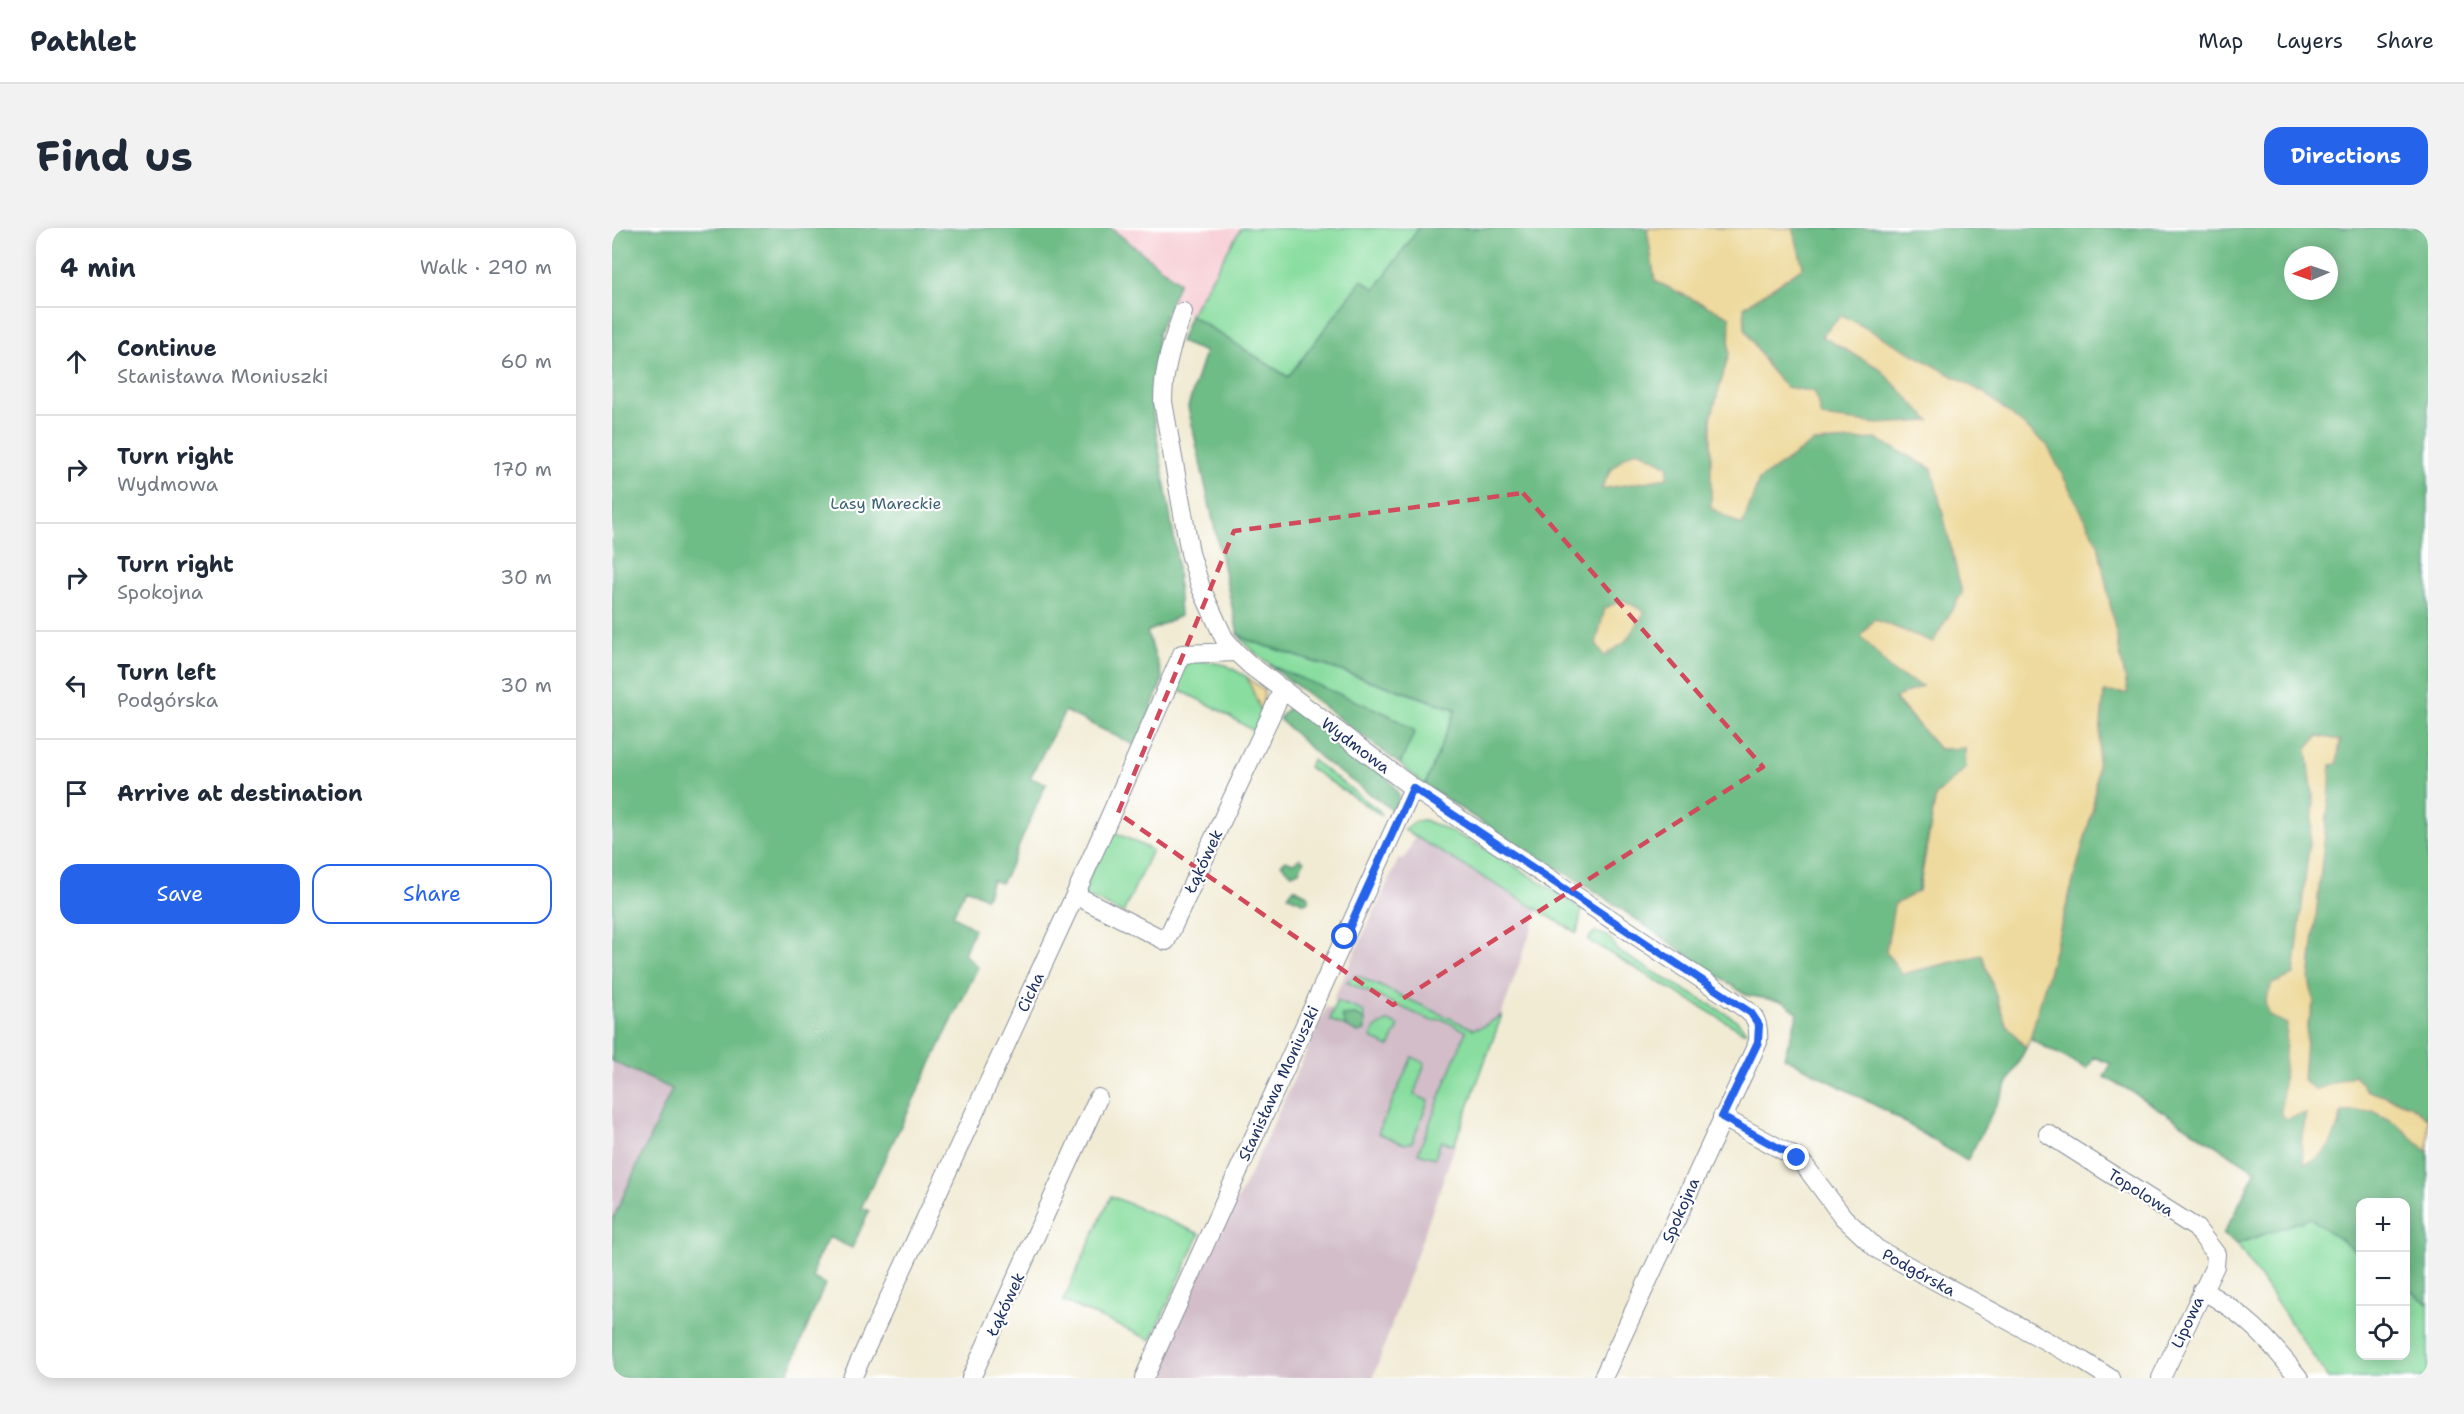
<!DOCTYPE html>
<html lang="en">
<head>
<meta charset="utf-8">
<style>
	body { margin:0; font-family:"Shantell Sans",sans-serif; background:#f2f2f3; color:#1f2937 }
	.controls { position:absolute; right:18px; bottom:18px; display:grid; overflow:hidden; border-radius:12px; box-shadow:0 3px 15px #0003 }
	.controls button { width:54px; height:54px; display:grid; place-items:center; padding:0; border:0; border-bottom:2px solid #e0e1e3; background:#fff; color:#1f2937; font:30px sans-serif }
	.compass { position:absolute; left:1672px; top:18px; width:54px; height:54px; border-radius:50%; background:#fff; box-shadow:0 3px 15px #0003; rotate:268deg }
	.stop { position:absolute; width:18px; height:18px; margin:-14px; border:4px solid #2563eb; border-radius:50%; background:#fff }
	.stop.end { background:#2563eb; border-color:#fff; box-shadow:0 2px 6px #0008 }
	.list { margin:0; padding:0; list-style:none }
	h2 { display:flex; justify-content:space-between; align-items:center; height:78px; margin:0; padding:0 24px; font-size:26px }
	h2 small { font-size:20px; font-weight:400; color:#747a83 }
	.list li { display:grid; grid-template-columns:39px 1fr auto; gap:18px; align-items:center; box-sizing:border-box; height:108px; padding:0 24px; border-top:2px solid #e0e1e3 }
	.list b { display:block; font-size:22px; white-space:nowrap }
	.list p { margin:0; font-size:20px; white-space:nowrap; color:#747a83 }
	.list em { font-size:20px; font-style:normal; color:#747a83 }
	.actions { display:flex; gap:12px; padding:18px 24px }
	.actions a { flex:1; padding:14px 0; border:2px solid #2563eb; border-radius:18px; text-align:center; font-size:21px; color:#2563eb }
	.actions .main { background:#2563eb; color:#fff }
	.icon { flex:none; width:33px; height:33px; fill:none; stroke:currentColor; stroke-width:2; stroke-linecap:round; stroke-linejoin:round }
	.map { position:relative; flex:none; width:1816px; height:1150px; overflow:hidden; border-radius:18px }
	header { display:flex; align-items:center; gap:36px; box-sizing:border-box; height:84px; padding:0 30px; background:#fff; border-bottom:2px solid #e0e1e3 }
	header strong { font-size:28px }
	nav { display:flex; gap:33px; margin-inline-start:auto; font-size:21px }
	.intro { display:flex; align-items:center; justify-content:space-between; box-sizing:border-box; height:144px; padding:0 36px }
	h1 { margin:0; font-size:42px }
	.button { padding:15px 27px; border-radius:18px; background:#2563eb; color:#fff; font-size:21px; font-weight:700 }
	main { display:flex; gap:36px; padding:0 36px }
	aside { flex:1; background:#fff; border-radius:18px; box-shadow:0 3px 15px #0003 }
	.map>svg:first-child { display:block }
	.built { fill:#f7cfd5 }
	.industrial { fill:#d2bdc8 }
	.green { fill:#88dd9f; stroke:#52867e; stroke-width:1.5 }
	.forest { fill:#6ebc86; stroke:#447672; stroke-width:1.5; fill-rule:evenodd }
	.sand { fill:#eeda9e; stroke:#84847e; stroke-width:1.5 }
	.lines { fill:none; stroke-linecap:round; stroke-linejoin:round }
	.minor-casing { stroke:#868d99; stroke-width:20 }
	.minor { stroke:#fff; stroke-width:18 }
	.route { stroke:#2563eb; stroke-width:8 }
	.marked { fill:none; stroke:#d1495b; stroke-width:4.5; stroke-dasharray:12 8; stroke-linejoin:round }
	.labels { text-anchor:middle; stroke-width:4.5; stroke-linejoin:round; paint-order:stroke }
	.park-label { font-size:16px; fill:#3c6372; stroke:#fff }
	.street-label { font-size:16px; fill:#1b2f5e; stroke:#fff }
</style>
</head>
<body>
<header>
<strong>Pathlet</strong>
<nav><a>Map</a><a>Layers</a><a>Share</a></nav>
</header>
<div class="intro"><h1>Find us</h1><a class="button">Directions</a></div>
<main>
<aside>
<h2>4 min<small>Walk · 290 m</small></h2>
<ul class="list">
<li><svg class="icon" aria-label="ahead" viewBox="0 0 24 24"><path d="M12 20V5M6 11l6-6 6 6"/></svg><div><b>Continue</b><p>Stanisława Moniuszki</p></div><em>60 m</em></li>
<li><svg class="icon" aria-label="right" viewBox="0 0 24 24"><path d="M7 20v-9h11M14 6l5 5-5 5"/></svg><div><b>Turn right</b><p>Wydmowa</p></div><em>170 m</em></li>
<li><svg class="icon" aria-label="right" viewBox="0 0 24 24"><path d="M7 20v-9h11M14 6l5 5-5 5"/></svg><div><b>Turn right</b><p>Spokojna</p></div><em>30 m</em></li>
<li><svg class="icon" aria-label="left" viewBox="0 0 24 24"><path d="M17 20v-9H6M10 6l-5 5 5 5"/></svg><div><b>Turn left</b><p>Podgórska</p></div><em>30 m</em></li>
<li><svg class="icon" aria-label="arrive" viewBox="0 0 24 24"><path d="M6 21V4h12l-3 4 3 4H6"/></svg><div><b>Arrive at destination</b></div></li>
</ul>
<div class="actions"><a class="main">Save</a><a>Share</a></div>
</aside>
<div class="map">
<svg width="1816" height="1150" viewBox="0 0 1816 1150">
	<rect width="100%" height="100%" fill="#fff"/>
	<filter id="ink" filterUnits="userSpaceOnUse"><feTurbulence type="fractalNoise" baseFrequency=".0167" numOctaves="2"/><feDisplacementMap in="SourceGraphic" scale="12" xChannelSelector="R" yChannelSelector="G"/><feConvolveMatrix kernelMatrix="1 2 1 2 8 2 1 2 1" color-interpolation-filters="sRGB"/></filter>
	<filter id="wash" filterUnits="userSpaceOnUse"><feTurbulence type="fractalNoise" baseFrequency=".008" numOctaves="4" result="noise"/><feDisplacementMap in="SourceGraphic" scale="24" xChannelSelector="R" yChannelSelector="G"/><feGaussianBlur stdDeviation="1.35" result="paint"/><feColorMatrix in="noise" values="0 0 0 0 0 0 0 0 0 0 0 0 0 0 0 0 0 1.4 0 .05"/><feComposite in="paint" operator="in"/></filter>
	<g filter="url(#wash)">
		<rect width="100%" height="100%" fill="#f1ebd4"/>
		<!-- built -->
		<path class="built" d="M499 0H807L676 149 559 76 567 54Z"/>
		<!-- industrial -->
		<path class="industrial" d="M803 609 926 683 761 1150H538L639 944 715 779 721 781 724 773 721 772 787 630 792 632Z
			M0 833 60 861 0 993Z"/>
		<!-- green -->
		<path class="green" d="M629 0H807L763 62 750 53 676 149 578 87Z
			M626 406 636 412 845 482 813 557 788 536 802 503C792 497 782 489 770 484 725 465 655 448 626 406Z
			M582 431 614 437 635 449 650 485 643 504 602 479 563 460 572 436Z
			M700 532 768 583 769 587 696 539Z
			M812 592C869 614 919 648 970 681L965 705 792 602 804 593Z
			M498 602 540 622 511 685 470 666Z
			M982 704C994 706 1001 710 1004 722L1123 791 1134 803 1131 804 976 712Z
			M744 747 861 801 870 799 890 787 842 917 829 913 823 930 806 925 854 803 830 791 820 793 734 754Z
			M724 773 751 783 753 792 743 787 730 789 734 799 718 792Z
			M777 793 787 798 777 819 759 810 763 800Z
			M800 829 813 835 802 866 816 873 800 914 792 916 766 905Z
			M499 968 588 1006 539 1112 451 1073Z
			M1698 989 1748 1026V1128H1794V1059L1816 1076V1150H1716L1625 1016Z"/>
		<!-- forest -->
		<path class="forest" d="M0 0H499L567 54 546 105 541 186 564 322 568 388 535 404 551 451 524 518 453 483 418 550 434 556 395 645 389 655 380 652 374 670 354 660 341 687 362 701 352 726 366 739 249 980 257 983 240 1020 217 1009 203 1035 201 1050 213 1056 174 1150H0V993L60 861 0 833Z
			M807 0H1035L1043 53 1118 89 1117 126 1099 190 1130 297 1147 252 1201 214 1265 211 1320 241 1350 365 1322 415 1262 391 1281 444 1310 458 1283 471 1327 521 1353 520 1354 540 1324 567 1290 746 1370 727 1394 796 1414 820 1355 933 1276 884 1172 829 1186 785 1172 774 1134 767 977 659 883 603 813 557 844 481 636 412 626 406 576 179 593 124 568 114 578 87 676 149 750 52 763 61ZM1042 232 1056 238 990 261 999 240Z
			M1181 0H1816V891L1798 877 1754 862H1703L1691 852 1695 799 1702 774 1697 752 1715 587C1718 573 1716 571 1716 558 1716 542 1723 527 1728 512L1706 508 1695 521 1702 576 1682 748 1660 756 1658 788 1675 795 1673 891 1694 884 1689 917 1727 899 1730 884 1761 882 1785 896 1816 924V1076L1794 1059V974H1748V1026L1698 990 1625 1016 1611 1007 1644 943 1517 862 1492 849 1499 836 1482 829 1475 841 1418 811 1481 580 1492 463 1515 464 1486 316 1230 87 1209 108 1267 140 1319 193 1266 196 1209 189 1203 164 1174 159 1158 142 1133 101 1132 79 1191 39ZM1681 27H1717V63H1681Z
			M657 437 773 485 803 503 788 536Z
			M676 480C708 495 773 536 787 568L782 583 712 533 667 491Z
			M688 630 692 633 687 643 680 646 669 636 674 632 681 635Z
			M682 660 697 668 696 673 693 675 676 668Z
			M743 787 753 792V803L746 805 734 799 730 788Z"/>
		<!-- sand -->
		<path class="sand" d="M1035 0H1181L1191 39 1132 79 1133 101 1158 142 1174 159 1203 164 1209 189 1266 196 1318 193 1267 140 1209 108 1230 87 1374 166 1435 217 1486 316 1516 465 1492 464 1481 580 1418 811 1414 820 1394 796 1370 727 1290 746 1274 724 1282 677 1307 663 1324 567 1354 540 1353 520 1327 521 1283 470 1310 458 1281 444 1249 408 1262 391 1321 414 1350 365 1320 241 1265 211 1201 214 1147 252 1130 298 1099 280V190L1117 126 1118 89 1043 53Z
			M1026 222 1056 238 1055 250 989 261C998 242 1006 230 1026 222Z
			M1011 372 1033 384 1013 414 992 428 984 416 993 380Z
			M635 449 652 463 650 485Z
			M1706 508 1728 512 1725 536 1719 537C1717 554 1719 570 1715 587L1697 752 1702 774 1695 799 1691 852 1703 862 1743 847 1754 862 1798 877 1816 891V924L1785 896 1761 883 1730 884C1724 905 1717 931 1692 935L1689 917 1694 885 1673 891 1669 886 1675 796 1658 788 1653 775 1660 756 1682 747 1702 576 1695 521Z"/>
	</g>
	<g filter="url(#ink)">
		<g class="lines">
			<!-- minor casing -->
			<g class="minor-casing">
				<path id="minor" d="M571 84C560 115 551 141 551 174L578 325 589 360 612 410 624 424 638 437 801 560 1118 770C1139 785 1148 787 1146 814L991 1150
					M463 667 554 713 671 461
					M1110 889 1185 930 1193 938 1231 989 1265 1021 1471 1133 1498 1150
					M1436 906 1584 1000 1604 1026 1603 1038 1549 1150
					M1590 1062C1635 1087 1655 1110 1687 1150
					M240 1150 463 667 570 426 624 424
					M359 1150 486 870
					M532 1150 801 560"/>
			</g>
			<!-- minor -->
			<use href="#minor" class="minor"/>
		</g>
	</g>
	<g class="lines" filter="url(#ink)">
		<!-- route -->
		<path class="route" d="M733 709 801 560 1139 785 1147 797 1146 814 1110 889 1185 930"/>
	</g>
	<!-- marked area -->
	<path class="marked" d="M911 265 1151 539 781 777 506 585 622 303Z"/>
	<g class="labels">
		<!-- park labels -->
		<g class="park-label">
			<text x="274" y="281">Lasy Mareckie</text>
		</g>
		<!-- street labels -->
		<g class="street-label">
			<text transform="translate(744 517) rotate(37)" y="6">Wydmowa</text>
			<text transform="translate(591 633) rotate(-65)" y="6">Łąkówek</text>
			<text transform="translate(418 764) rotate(-65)" y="6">Cicha</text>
			<text transform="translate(666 855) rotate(-65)" y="6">Stanisława Moniuszki</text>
			<text transform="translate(1529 964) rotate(32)" y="6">Topolowa</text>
			<text transform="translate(1068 982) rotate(-66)" y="6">Spokojna</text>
			<text transform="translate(1307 1044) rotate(29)" y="6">Podgórska</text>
			<text transform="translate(393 1076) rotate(-65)" y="6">Łąkówek</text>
			<text transform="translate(1575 1094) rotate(-65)" y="6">Lipowa</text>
		</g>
	</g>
</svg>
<div class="controls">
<button>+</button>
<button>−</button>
<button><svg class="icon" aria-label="locate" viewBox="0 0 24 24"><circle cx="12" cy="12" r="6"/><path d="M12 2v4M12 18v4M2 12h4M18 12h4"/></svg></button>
</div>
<svg class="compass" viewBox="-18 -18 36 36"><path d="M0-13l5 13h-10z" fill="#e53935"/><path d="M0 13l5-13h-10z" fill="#747a83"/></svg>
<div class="stop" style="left:733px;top:709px"></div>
<div class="stop end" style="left:1185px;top:930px"></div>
</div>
</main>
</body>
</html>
